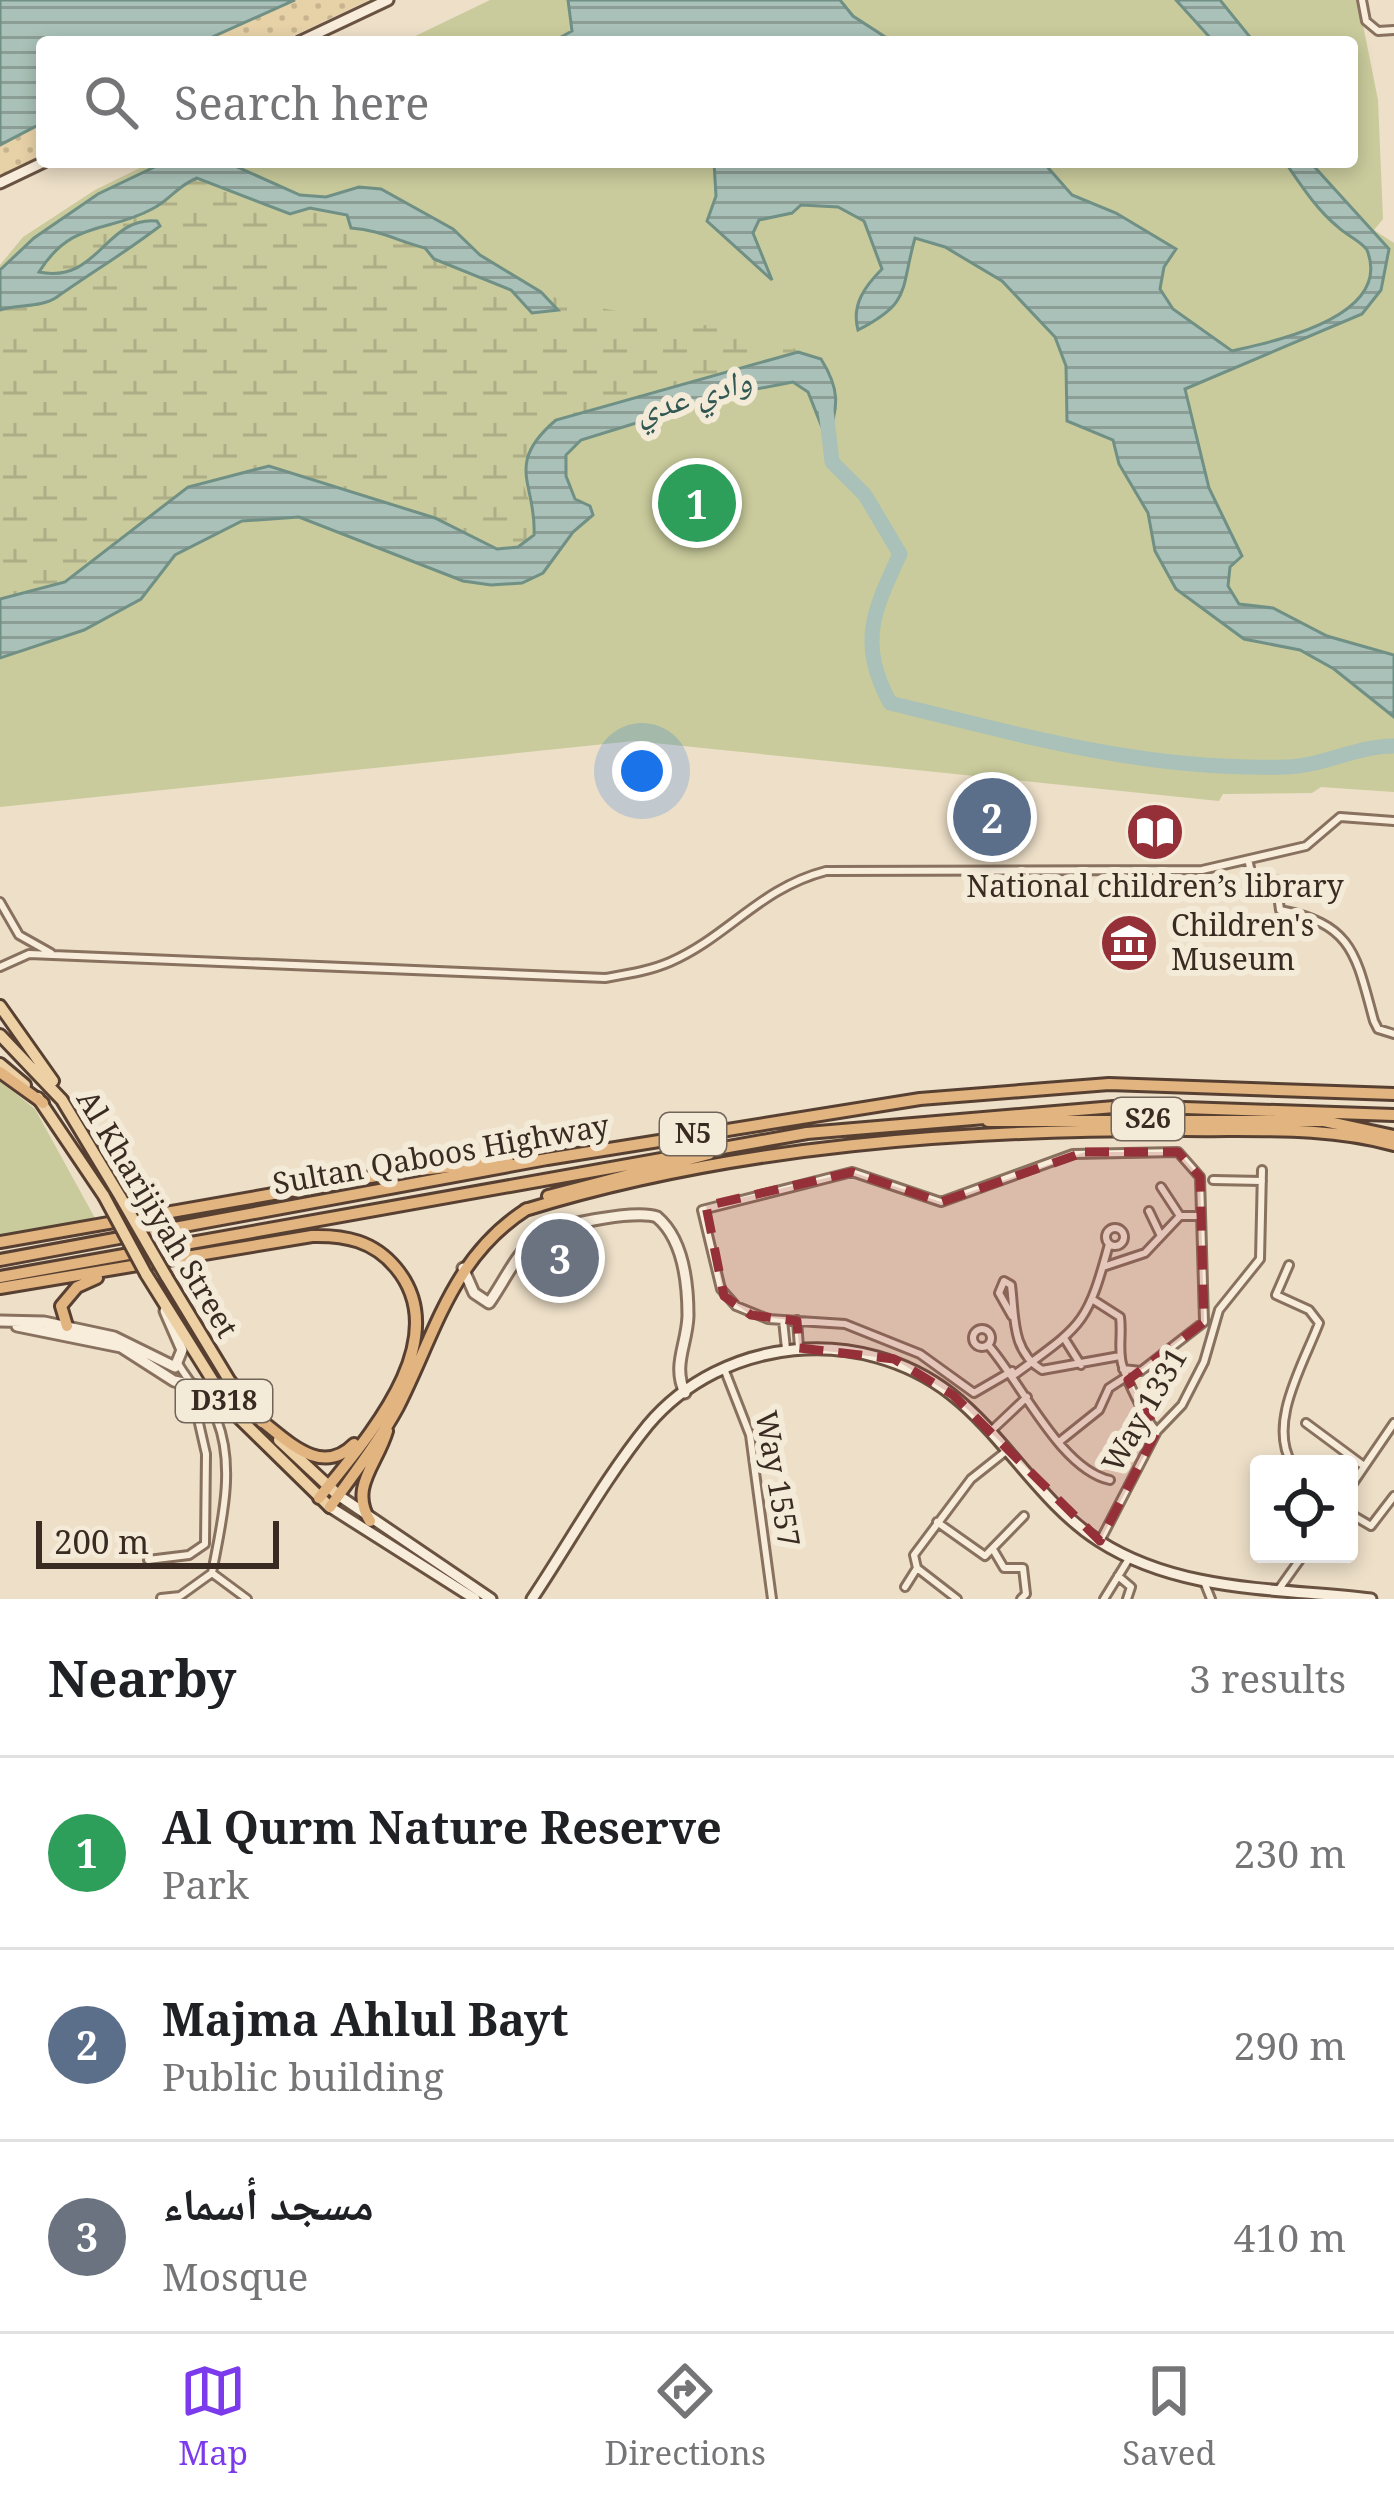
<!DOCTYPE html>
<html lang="en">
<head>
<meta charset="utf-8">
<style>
	body { margin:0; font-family:"Noto Serif","Noto Naskh Arabic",serif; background:#f2f2f2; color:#202124 }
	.controls { position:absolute; right:36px; bottom:36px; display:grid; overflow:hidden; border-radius:12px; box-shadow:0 6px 18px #0003 }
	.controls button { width:108px; height:108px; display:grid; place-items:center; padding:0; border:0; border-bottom:3px solid #e0e0e0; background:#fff; color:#202124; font:60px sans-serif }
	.scale { position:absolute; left:36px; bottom:30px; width:243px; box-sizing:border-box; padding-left:12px; border:6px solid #392b21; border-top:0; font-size:33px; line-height:42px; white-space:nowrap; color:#392b21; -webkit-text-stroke:9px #f4ead8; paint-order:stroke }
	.you { position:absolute; left:642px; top:771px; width:42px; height:42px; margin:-30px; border:9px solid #fff; border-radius:50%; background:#1a73e8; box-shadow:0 0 0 18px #1a73e833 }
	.badge { display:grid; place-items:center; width:78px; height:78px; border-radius:50%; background:#7c3aed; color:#fff; font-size:39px; font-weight:700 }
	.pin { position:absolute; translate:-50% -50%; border:6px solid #fff; box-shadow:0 3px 12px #0006 }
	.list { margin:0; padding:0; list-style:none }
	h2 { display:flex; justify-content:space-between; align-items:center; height:156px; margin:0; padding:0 48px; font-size:51px }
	h2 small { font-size:39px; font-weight:400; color:#757577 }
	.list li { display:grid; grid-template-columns:78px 1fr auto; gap:36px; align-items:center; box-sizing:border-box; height:192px; padding:0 48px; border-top:3px solid #e0e0e0 }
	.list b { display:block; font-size:45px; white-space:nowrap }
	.list p { margin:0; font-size:39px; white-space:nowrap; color:#757577 }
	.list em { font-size:39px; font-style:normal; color:#757577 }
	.icon { flex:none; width:66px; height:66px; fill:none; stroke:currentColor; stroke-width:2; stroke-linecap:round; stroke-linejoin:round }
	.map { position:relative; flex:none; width:1394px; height:1599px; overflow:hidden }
	.search { position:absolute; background:#fff; box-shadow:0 6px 18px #0003; left:36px; right:36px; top:36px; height:132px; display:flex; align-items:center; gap:30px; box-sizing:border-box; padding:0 42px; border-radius:12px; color:#757577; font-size:45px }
	.sheet { height:732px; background:#fff }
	nav { display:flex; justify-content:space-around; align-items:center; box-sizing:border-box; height:168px; border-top:3px solid #e0e0e0; background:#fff; font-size:33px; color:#757577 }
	nav a { display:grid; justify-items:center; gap:6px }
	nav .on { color:#7c3aed }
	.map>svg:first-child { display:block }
	.grass { fill:#c9cb9c }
	.wetland { fill:url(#wetland-marsh) }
	.sand { fill:url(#sand-dots) }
	.water { fill:url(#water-rules); stroke:#709085; stroke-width:3 }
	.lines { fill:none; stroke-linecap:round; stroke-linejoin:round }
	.river { stroke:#a9c1b8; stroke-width:15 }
	.minor-casing { stroke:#88715e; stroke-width:12 }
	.tertiary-casing { stroke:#88715e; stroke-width:15 }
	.secondary-casing { stroke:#6a5241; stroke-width:15 }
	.primary-casing { stroke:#574032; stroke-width:16 }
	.trunk-casing { stroke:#574032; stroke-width:16 }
	.minor { stroke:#f8eddb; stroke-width:6 }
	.tertiary { stroke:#f8eddb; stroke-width:9 }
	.secondary { stroke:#f8eddb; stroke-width:9 }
	.primary { stroke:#edd0a3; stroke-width:10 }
	.trunk { stroke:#e2b480; stroke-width:10 }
	.primary-bridge-casing { stroke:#574032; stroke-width:16; stroke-linecap:butt }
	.primary-bridge { stroke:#edd0a3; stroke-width:10 }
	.marked { fill:#953039; fill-opacity:0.2; stroke:#953039; stroke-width:9; stroke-dasharray:24 15; stroke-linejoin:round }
	.labels { text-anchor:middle; stroke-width:12; stroke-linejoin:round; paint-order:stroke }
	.shield { fill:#f4ead8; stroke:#716458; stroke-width:3 }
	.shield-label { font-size:27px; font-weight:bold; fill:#392b21 }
	.poi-label { font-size:30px; fill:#392b21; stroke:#f4ead8 }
	.street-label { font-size:30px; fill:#392b21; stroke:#f4ead8 }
	.water-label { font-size:33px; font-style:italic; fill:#315853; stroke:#f4ead8 }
</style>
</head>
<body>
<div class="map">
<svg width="1394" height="1599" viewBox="0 0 1394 1599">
	<defs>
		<pattern id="wetland-marsh" width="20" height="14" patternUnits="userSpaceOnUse" patternTransform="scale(3)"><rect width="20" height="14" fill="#c9cb9c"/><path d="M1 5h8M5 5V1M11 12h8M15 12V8" fill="none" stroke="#adae86"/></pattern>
		<pattern id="sand-dots" width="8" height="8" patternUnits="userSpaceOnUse" patternTransform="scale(3)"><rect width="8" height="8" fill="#e7d1a7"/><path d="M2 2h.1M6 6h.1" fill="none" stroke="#c7b48f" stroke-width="1.8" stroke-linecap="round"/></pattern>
		<pattern id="water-rules" width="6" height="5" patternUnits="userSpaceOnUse" patternTransform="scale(3)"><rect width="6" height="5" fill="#a9c1b8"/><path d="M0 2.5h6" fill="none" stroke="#8b9d95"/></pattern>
	</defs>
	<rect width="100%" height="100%" fill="#eddfc8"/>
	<!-- grass -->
	<path class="grass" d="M490 0H1358L1378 100 1383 219 1374 230 1394 243V792L1321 787 1312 793 1223 794 1219 801 634 741 0 807V265L23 237 95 190 152 162H1352V42H403Z
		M0 1081 35 1109 96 1220 0 1236Z"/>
	<!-- wetland -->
	<path class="wetland" d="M197 178 290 214 310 208 347 215 511 290 542 311 557 310 541 292 569 303 784 338 798 352 556 420 522 481 535 517 534 536 518 547 497 549 435 518 269 466 188 487 65 583 0 599V424L8 419 0 388V310C12 306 26 308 38 304 77 290 127 251 160 227L111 237C93 264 72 276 38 273L66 241 166 201 167 194Z"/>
	<!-- sand -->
	<path class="sand" d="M296 0H369L280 42H201Z
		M42 124V155L0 175V145Z"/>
	<!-- water -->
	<path class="water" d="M0 0H295L201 42H42V123L0 145Z
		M568 0H840L853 16 893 42H552L572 31Z
		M1176 0H1220L1254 42H1214Z
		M165 162H226L300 195 326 197 359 187 381 189 453 229 480 255 541 292 558 310 532 313 511 290 434 259 425 248C398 241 380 230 351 228L347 215 310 208 290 214 197 178C177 186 170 200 152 209 109 233 72 219 39 272 99 284 105 216 157 221L160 226C126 252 91 273 57 297 41 308 18 304 0 310V270L34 238 98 194Z
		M714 162H1043L1072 195 1116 213 1176 249 1164 267 1160 289 1173 309 1232 351C1270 342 1394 318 1367 250 1361 241 1346 235 1338 227 1316 209 1301 185 1285 162H1310L1389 249 1381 290 1362 314 1185 389 1209 488 1242 556 1230 567 1228 586 1239 604 1273 608 1327 636 1394 655V717L1334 669 1300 650 1244 639 1176 589 1155 551 1148 513 1119 464 1113 440 1067 421 1066 366 1055 337 1002 281 945 247 915 238C900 291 912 302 858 330 851 305 865 286 882 269L864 221 838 207 801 205 792 213 759 220 753 233 772 280 707 221 716 196Z
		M798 352 821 359C840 389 839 406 827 440L808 392 793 382 730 394 581 440 566 455V476L575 499 590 506 593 515 573 532 543 573 522 583 491 585 463 581 299 517 242 521 175 555 141 599 84 630 0 658V599L65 582 188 487 269 466 435 518 497 549 518 547 534 535C537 484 503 465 556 420Z"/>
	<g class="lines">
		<!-- river -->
		<path class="river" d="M826 410 832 462 865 495 900 554C873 612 858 643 890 703 1025 736 1145 771 1287 767 1323 766 1356 746 1394 746"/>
		<!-- minor casing -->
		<g class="minor-casing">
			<path id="minor" d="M1362 0 1366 21 1378 31 1394 30
				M1249 863 1253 883 1276 880 1280 910C1354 924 1356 956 1374 1021L1378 1029 1394 1034
				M0 902 19 935 51 953
				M0 967 29 954 605 978C628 974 649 971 670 962 729 936 760 888 826 871L1202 870 1306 846 1340 817 1394 821
				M1213 1180 1262 1181
				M1161 1187 1180 1216
				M1149 1211 1160 1234
				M1106 1237a9 9 0 1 1 18 0a9 9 0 1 1-18 0Z
				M1289 1265 1276 1295 1309 1310 1319 1323C1304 1363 1267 1423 1292 1464
				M1103 1267 1145 1253 1180 1216H1201
				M1095 1301 1120 1317C1122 1331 1119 1345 1121 1358 1122 1372 1147 1423 1157 1431
				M1012 1316 999 1293 1004 1281 1011 1285C1015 1316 1011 1351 1042 1370L1120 1356
				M783 1320 786 1349
				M797 1320 799 1348
				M973 1338a9 9 0 1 1 18 0a9 9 0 1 1-18 0Z
				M1064 1338 1081 1365
				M988 1345C1021 1382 1060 1469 1110 1480
				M725 1371 750 1435 772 1599
				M1012 1371 974 1393 920 1354 845 1324 768 1319 736 1306 721 1289 702 1210 852 1172 941 1202 1073 1154 1178 1152 1200 1177 1204 1322 1141 1371 1123 1369
				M1014 1375C1082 1325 1087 1326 1109 1244
				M1306 1423 1364 1466
				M991 1431 1027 1397
				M1059 1442 1099 1410 1109 1388 1126 1377
				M1349 1489 1394 1423
				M1349 1513 1371 1526 1394 1496
				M937 1522 985 1556 1024 1516
				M1100 1541 1157 1431 1182 1405 1204 1362 1219 1310 1260 1259 1262 1170
				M994 1551 1004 1568H1023L1026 1594 1021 1599
				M148 1560 189 1555 205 1544 206 1454 193 1397
				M212 1573 247 1599
				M1118 1576 1131 1587 1127 1599
				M1205 1584 1211 1599
				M905 1587 917 1568
				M1279 1589 1304 1554
				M161 1598 180 1596 212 1573C221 1525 236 1468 217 1420 212 1409 188 1381 179 1365
				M957 1599 917 1568 914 1555 971 1479 1005 1452
				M1104 1599 1130 1557"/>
		</g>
		<!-- tertiary casing -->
		<g class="tertiary-casing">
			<path id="tertiary" d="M463 1268 474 1293 489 1303C503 1283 516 1255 534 1239 551 1225 637 1209 657 1217 683 1239 688 1283 688 1316 687 1345 672 1365 685 1393
				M0 1321 44 1322 114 1337 175 1367 182 1350 165 1311
				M17 1326 121 1347 174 1381 216 1390"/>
		</g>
		<!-- secondary casing -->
		<g class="secondary-casing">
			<path id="secondary" d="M299 42 388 0
				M0 183 44 162
				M338 1495 491 1599
				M330 1507 475 1599
				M532 1599C570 1542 605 1478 648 1425 723 1336 861 1324 951 1394 1005 1436 1040 1503 1099 1541 1180 1593 1279 1588 1371 1599"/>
		</g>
		<!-- primary casing -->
		<g class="primary-casing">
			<path id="primary" d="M0 1006 53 1081
				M0 1035 62 1100 121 1198
				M0 1064 25 1085
				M38 1098 104 1196
				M146 1274 231 1410 330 1507
				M166 1276 229 1380 262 1422
				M279 1440 338 1495"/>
		</g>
		<!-- trunk casing -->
		<g class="trunk-casing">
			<path id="trunk" d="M0 1072 43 1103
				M988 1121H1324L1394 1136
				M548 1196 709 1154
				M525 1210C735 1145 967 1129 1185 1130 1257 1131 1325 1126 1394 1145
				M0 1242 399 1172 508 1161
				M0 1260 547 1159 920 1099 1109 1084 1394 1094
				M0 1277 807 1133 1126 1106 1394 1115
				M0 1288 312 1236C345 1235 374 1241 396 1268 457 1341 364 1441 319 1498
				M67 1326 61 1306 77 1287 97 1278
				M258 1418C287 1440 321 1478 354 1444
				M330 1507C353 1475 379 1442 398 1407 436 1332 452 1257 527 1209
				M370 1521C349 1487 377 1465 387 1431"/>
		</g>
		<!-- minor -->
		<use href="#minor" class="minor"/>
		<!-- tertiary -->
		<use href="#tertiary" class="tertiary"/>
		<!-- secondary -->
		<use href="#secondary" class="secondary"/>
		<!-- primary -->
		<use href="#primary" class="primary"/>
		<!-- trunk -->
		<use href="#trunk" class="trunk"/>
		<!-- primary-bridge casing -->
		<g class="primary-bridge-casing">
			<path id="primary-bridge" d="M104 1196 146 1274
				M121 1198 166 1276"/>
		</g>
		<!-- primary-bridge -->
		<use href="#primary-bridge" class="primary-bridge"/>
	</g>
	<!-- marked area -->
	<path class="marked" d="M1085 1152H1178L1200 1177 1204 1322 1128 1380 1157 1431 1100 1541 953 1395 894 1359 799 1348 797 1321 751 1315 724 1296 706 1206 852 1172 941 1202Z"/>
	<!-- icons -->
	<defs>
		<g id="library-disc" transform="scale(3)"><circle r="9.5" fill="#953039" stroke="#f4ead8"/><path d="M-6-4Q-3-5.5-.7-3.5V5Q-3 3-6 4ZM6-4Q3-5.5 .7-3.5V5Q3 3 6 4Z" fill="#fff"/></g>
		<g id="museum-disc" transform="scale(3)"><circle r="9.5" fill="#953039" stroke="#f4ead8"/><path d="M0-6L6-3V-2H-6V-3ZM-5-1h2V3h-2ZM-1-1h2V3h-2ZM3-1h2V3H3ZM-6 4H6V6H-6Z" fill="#fff"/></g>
	</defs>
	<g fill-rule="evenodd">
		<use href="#library-disc" x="1155" y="832"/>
		<use href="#museum-disc" x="1129" y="943"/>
	</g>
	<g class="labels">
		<!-- shield labels -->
		<g class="shield">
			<rect x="1112" y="1098" width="72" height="42" rx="9"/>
			<rect x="660" y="1113" width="66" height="42" rx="9"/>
			<rect x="176" y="1380" width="96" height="42" rx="9"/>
		</g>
		<g class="shield-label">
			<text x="1148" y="1128">S26</text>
			<text x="693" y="1143">N5</text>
			<text x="224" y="1410">D318</text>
		</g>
		<!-- poi labels -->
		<g class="poi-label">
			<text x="1155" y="897">National children’s library</text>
			<text x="1171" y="936" text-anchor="start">Children's<tspan x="1171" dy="34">Museum</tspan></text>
		</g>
		<!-- street labels -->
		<g class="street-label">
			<text transform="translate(441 1155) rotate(-10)" y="10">Sultan Qaboos Highway</text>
			<text transform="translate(157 1214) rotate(59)" y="10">Al Kharijiyah Street</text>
			<text transform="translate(1145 1410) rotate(-60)" y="10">Way 1331</text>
			<text transform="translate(777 1479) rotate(80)" y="10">Way 1557</text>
		</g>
		<!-- water labels -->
		<g class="water-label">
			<text transform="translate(693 395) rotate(-16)" y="12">وادي عدي</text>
		</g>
	</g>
</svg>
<div class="controls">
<button><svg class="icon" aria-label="locate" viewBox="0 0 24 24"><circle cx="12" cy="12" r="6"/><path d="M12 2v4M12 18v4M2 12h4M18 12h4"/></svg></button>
</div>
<div class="scale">200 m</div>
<div class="you"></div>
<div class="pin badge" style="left:697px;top:503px;background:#2e9e5b">1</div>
<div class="pin badge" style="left:992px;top:817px;background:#5c6f8a">2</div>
<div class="pin badge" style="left:560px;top:1258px;background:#6b7280">3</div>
<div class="search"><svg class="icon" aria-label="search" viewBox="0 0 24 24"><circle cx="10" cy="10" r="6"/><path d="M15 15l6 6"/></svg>Search here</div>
</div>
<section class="sheet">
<h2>Nearby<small>3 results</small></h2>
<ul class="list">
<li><span class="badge" style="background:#2e9e5b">1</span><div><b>Al Qurm Nature Reserve</b><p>Park</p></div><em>230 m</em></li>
<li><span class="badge" style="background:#5c6f8a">2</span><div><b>Majma Ahlul Bayt</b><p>Public building</p></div><em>290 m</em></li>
<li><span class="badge" style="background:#6b7280">3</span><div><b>مسجد أسماء</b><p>Mosque</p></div><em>410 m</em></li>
</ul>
</section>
<nav>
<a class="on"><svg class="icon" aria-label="map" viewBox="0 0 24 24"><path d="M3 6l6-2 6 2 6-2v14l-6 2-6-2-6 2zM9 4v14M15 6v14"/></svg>Map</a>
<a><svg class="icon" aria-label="directions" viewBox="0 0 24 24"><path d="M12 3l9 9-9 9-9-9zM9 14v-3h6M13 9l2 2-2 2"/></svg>Directions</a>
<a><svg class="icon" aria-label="saved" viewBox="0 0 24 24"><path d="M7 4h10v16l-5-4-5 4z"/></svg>Saved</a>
</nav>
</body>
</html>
